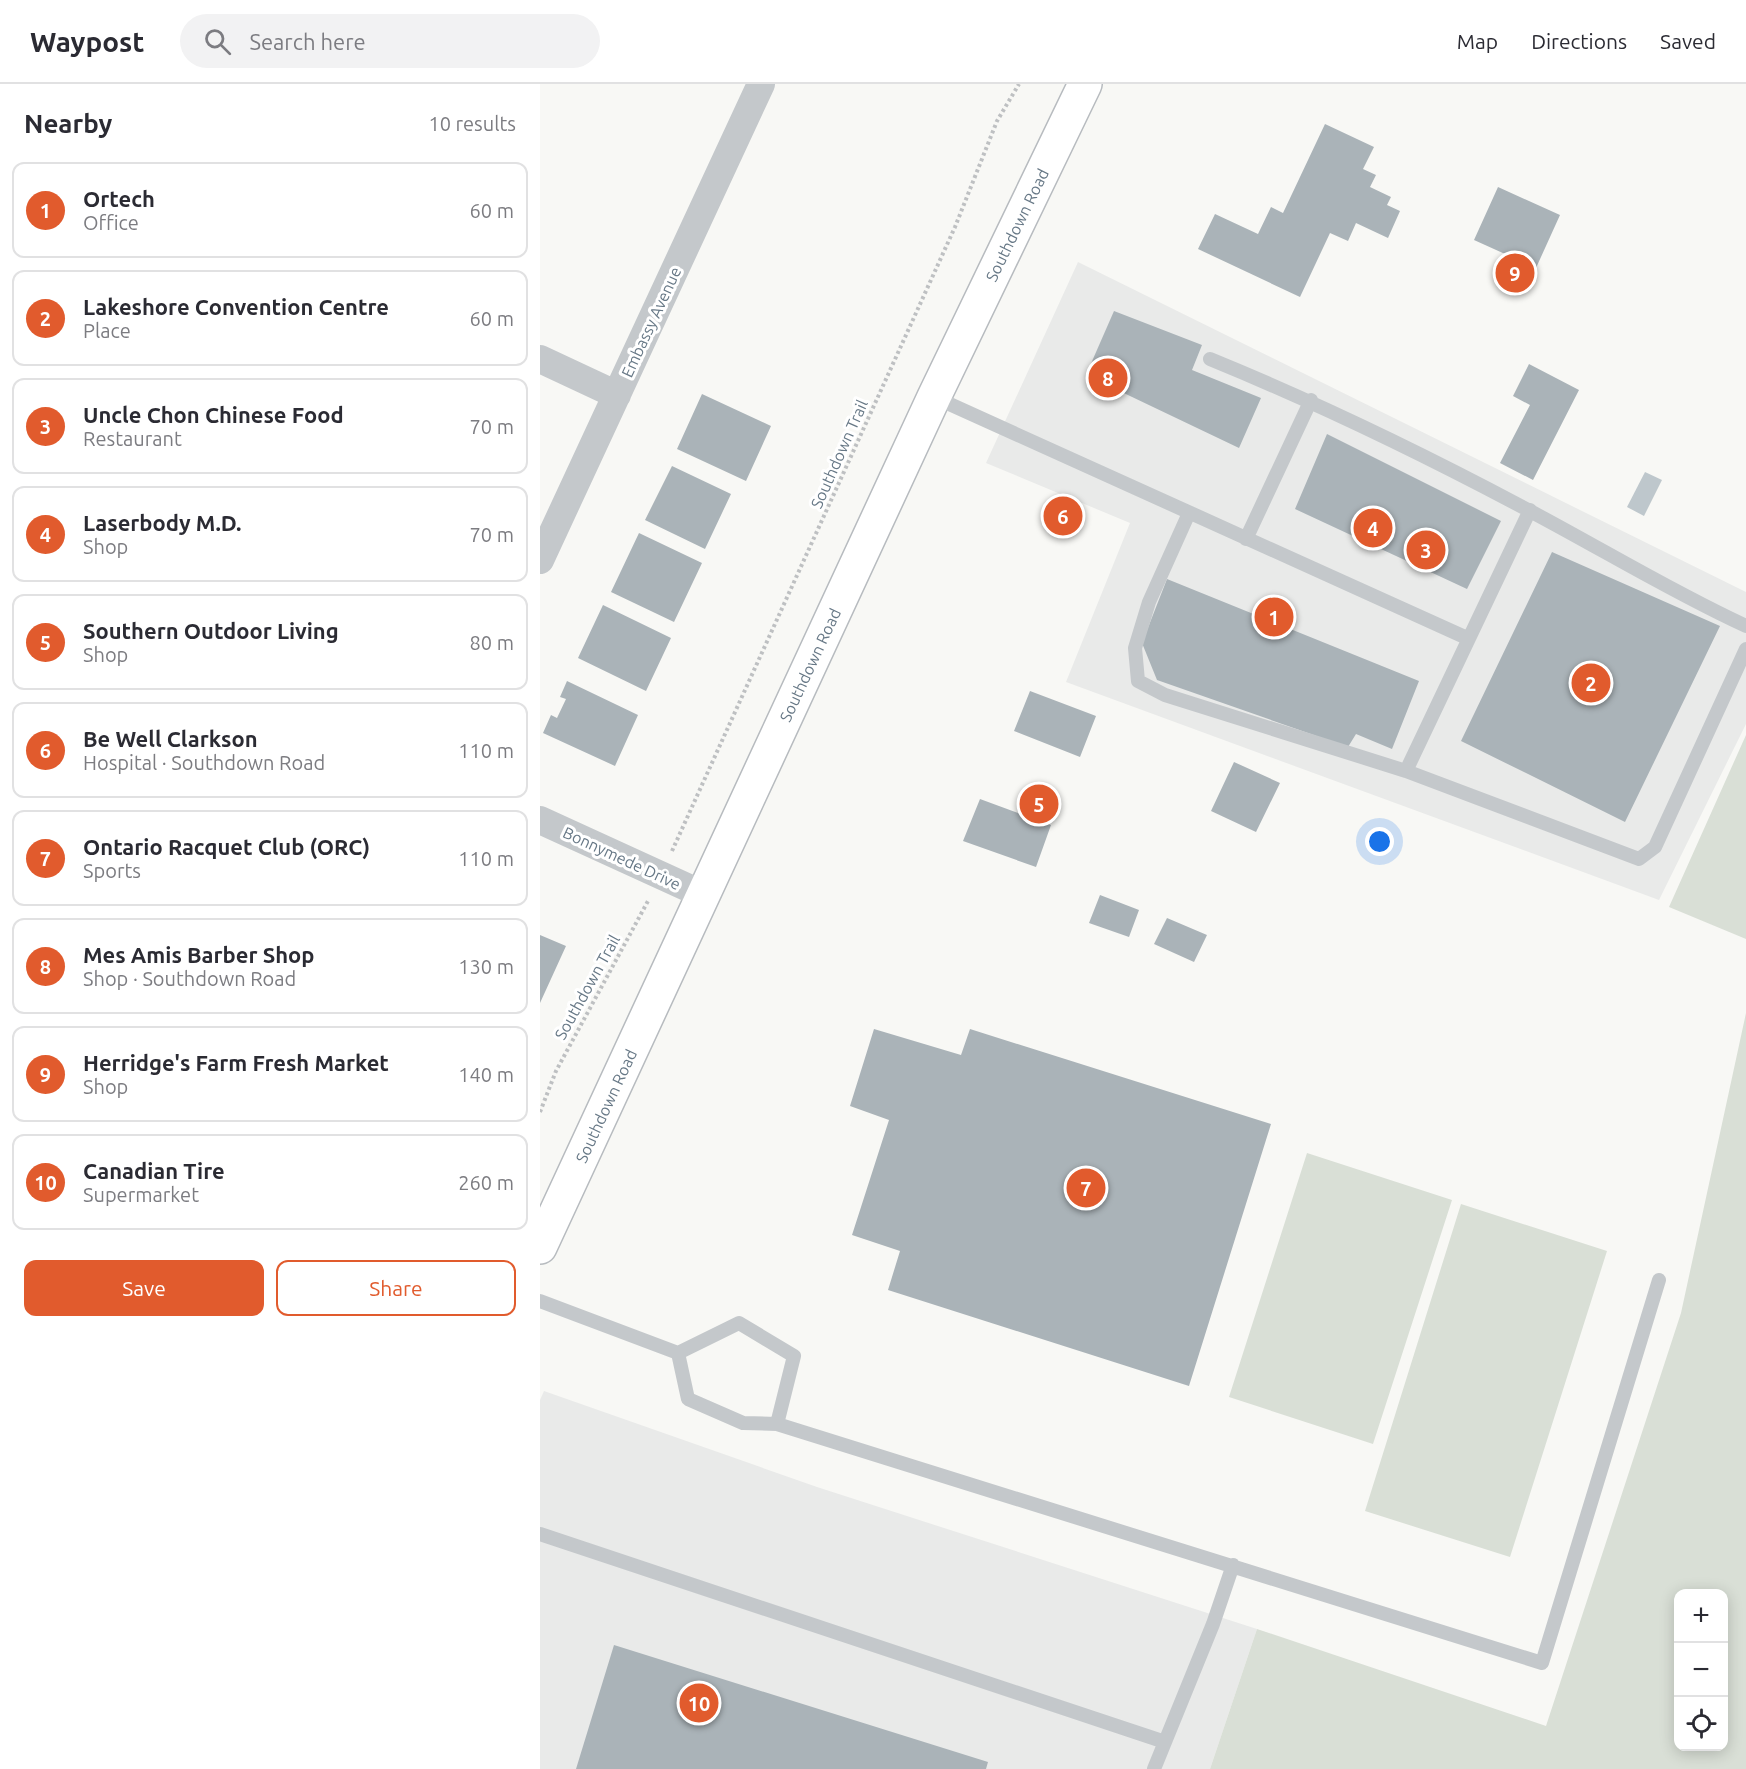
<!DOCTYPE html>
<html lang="en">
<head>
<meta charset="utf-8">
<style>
	body { margin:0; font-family:Ubuntu,sans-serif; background:#f2f2f3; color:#2b2b33 }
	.controls { position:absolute; right:18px; bottom:18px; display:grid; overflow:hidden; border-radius:12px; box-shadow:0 3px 15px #0003 }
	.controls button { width:54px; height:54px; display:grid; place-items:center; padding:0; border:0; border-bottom:2px solid #e1e1e2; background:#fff; color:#2b2b33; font:30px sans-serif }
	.you { position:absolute; left:840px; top:758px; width:21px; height:21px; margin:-15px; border:4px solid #fff; border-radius:50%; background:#1a73e8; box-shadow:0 0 0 9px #1a73e833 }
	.badge { display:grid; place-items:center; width:39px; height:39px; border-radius:50%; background:#e15b2d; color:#fff; font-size:20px; font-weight:700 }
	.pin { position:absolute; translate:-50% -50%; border:3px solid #fff; box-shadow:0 2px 6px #0006 }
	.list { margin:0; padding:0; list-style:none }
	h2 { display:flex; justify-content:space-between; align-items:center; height:78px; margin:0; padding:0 24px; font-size:26px }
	h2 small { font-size:20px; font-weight:400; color:#7c7c81 }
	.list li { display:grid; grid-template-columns:39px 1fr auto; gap:18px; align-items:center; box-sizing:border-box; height:96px; margin:0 12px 12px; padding:0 12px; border:2px solid #e1e1e2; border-radius:12px }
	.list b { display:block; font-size:22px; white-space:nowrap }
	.list p { margin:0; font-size:20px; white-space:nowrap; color:#7c7c81 }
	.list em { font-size:20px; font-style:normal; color:#7c7c81 }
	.actions { display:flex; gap:12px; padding:18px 24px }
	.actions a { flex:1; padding:14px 0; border:2px solid #e15b2d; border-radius:12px; text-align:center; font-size:21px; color:#e15b2d }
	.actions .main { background:#e15b2d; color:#fff }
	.icon { flex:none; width:33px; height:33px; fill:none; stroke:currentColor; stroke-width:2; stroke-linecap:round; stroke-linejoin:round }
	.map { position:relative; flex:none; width:1206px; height:1685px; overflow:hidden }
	header { display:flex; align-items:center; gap:36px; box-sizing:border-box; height:84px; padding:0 30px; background:#fff; border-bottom:2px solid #e1e1e2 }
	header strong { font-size:28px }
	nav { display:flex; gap:33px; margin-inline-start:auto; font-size:21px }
	.search { width:420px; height:54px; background:#f2f2f3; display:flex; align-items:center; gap:15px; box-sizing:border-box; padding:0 21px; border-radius:33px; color:#7c7c81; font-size:22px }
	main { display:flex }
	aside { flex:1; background:#fff }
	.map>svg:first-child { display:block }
	.built { fill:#e9eae9 }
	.green { fill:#d9dfd6; fill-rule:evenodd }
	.water { fill:#bec7cc }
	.building { fill:#aab3b8 }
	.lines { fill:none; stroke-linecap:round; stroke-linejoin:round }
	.primary-casing { stroke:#b7bbbf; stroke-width:36 }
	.path { stroke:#bec0c2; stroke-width:4; stroke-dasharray:3 3; stroke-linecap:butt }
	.lane { stroke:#c4c8cb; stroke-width:14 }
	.street { stroke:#c4c8cb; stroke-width:28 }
	.primary { stroke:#fff; stroke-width:33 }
	.labels { text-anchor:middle; stroke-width:6; stroke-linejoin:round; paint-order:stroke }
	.street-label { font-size:16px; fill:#677886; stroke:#fff }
</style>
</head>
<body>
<header>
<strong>Waypost</strong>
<div class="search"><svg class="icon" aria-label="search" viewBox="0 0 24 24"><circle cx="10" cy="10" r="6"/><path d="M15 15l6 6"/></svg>Search here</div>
<nav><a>Map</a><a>Directions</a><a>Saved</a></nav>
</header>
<main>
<aside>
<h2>Nearby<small>10 results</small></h2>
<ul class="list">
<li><span class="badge">1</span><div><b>Ortech</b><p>Office</p></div><em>60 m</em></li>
<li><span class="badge">2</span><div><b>Lakeshore Convention Centre</b><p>Place</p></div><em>60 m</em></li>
<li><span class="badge">3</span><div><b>Uncle Chon Chinese Food</b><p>Restaurant</p></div><em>70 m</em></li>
<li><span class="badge">4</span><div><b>Laserbody M.D.</b><p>Shop</p></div><em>70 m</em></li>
<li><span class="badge">5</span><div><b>Southern Outdoor Living</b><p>Shop</p></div><em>80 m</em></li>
<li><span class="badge">6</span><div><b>Be Well Clarkson</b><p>Hospital · Southdown Road</p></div><em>110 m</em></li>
<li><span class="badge">7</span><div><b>Ontario Racquet Club (ORC)</b><p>Sports</p></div><em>110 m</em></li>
<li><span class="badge">8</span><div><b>Mes Amis Barber Shop</b><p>Shop · Southdown Road</p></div><em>130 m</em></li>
<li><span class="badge">9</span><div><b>Herridge's Farm Fresh Market</b><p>Shop</p></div><em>140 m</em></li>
<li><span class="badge">10</span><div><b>Canadian Tire</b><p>Supermarket</p></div><em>260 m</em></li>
</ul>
<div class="actions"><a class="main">Save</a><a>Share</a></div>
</aside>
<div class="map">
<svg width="1206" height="1685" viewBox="0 0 1206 1685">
	<rect width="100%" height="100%" fill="#f8f8f5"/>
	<!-- built -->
	<path class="built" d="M538 178 1206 508V640L1119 816 526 598 590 439 446 379Z
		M4 1307 277 1403 717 1545 670 1685H0V1316Z"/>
	<!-- green -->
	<path class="green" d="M1206 651V855L1129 823Z
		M1206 929V1685H670L717 1545 1006 1642 1141 1229ZM1138 1510H1184V1662H1138Z
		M767 1069 912 1116 833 1360 689 1313Z
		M921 1120 1067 1167 970 1473 825 1427Z"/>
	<!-- water -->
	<path class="water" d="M1105 388 1122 396 1104 432 1087 423Z"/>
	<!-- building -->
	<path class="building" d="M785 40 834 63 823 85 836 91 830 103 851 113 847 121 860 127 848 154 816 139 808 157 790 149 760 213 658 165 675 130 718 150 731 123 743 129Z
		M958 103 1020 131 996 184 934 156Z
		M574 227 662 261 652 286 721 314 699 364 546 291Z
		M989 280 1039 306 993 396 960 379 990 321 973 312Z
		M162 310 231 342 206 397 137 365Z
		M787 350 961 437 927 505 755 425Z
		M132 382 191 410 165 465 105 436Z
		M99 449 162 479 134 538 71 508Z
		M1012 468 1180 542 1085 738 921 657Z
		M627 495 879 597 852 665 816 650 808 663 617 596 602 559Z
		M63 521 131 554 106 607 38 574Z
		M27 597 98 631 75 682 3 649 11 631 17 634 26 615 20 613Z
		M490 607 556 632 540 673 474 647Z
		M694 678 740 699 716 748 671 727Z
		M440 715 511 741 496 783 423 757Z
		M560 811 599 826 589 853 549 839Z
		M627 834 667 851 654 878 614 860Z
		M0 851 26 862 0 919Z
		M334 945 421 971 430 945 731 1040 649 1302 348 1206 360 1167 312 1151 349 1036 310 1022Z
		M74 1561 448 1678 446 1685H36Z"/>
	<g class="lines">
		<!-- primary casing -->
		<g class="primary-casing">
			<path id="primary" d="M0 1163 394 313 545 0"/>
		</g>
		<!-- path -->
		<path class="path" d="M132 767 415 143 457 37 479 0
			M0 1028 16 987 108 817"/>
		<!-- lane -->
		<path class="lane" d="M670 275C780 320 885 371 990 427 1062 465 1132 508 1206 542
			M394 313 927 554
			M649 429 609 518 595 564 598 597 625 611 866 687 1099 775 1115 763 1206 565
			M706 455 771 316
			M866 687 990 426
			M0 1217 138 1269
			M237 1340 254 1272 199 1239 138 1269 148 1315 203 1339 237 1340 1002 1579 1119 1196
			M0 1450 625 1658
			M614 1685 673 1540 693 1481"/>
		<!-- street -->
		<path class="street" d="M0 275 77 311
			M0 476 221 0
			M0 736 164 811"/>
		<!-- primary -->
		<use href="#primary" class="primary"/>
	</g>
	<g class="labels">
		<!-- street labels -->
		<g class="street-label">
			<text transform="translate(477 141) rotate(-64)" y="6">Southdown Road</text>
			<text transform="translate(111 238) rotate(-65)" y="6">Embassy Avenue</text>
			<text transform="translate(299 370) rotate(-66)" y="6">Southdown Trail</text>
			<text transform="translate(270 581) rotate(-65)" y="6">Southdown Road</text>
			<text transform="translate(82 774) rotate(25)" y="6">Bonnymede Drive</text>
			<text transform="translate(47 903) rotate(-61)" y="6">Southdown Trail</text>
			<text transform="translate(66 1022) rotate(-65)" y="6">Southdown Road</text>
		</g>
	</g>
</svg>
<div class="controls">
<button>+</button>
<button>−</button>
<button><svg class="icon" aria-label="locate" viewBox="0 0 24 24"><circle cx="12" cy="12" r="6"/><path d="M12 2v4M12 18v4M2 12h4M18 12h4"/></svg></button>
</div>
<div class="you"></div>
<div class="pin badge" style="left:734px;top:533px">1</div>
<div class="pin badge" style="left:1051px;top:599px">2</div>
<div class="pin badge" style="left:886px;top:466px">3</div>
<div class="pin badge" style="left:833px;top:444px">4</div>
<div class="pin badge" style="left:499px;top:720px">5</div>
<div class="pin badge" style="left:523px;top:432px">6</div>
<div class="pin badge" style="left:546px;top:1104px">7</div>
<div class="pin badge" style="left:568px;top:294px">8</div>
<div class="pin badge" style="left:975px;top:189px">9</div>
<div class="pin badge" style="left:159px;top:1619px">10</div>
</div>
</main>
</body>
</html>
